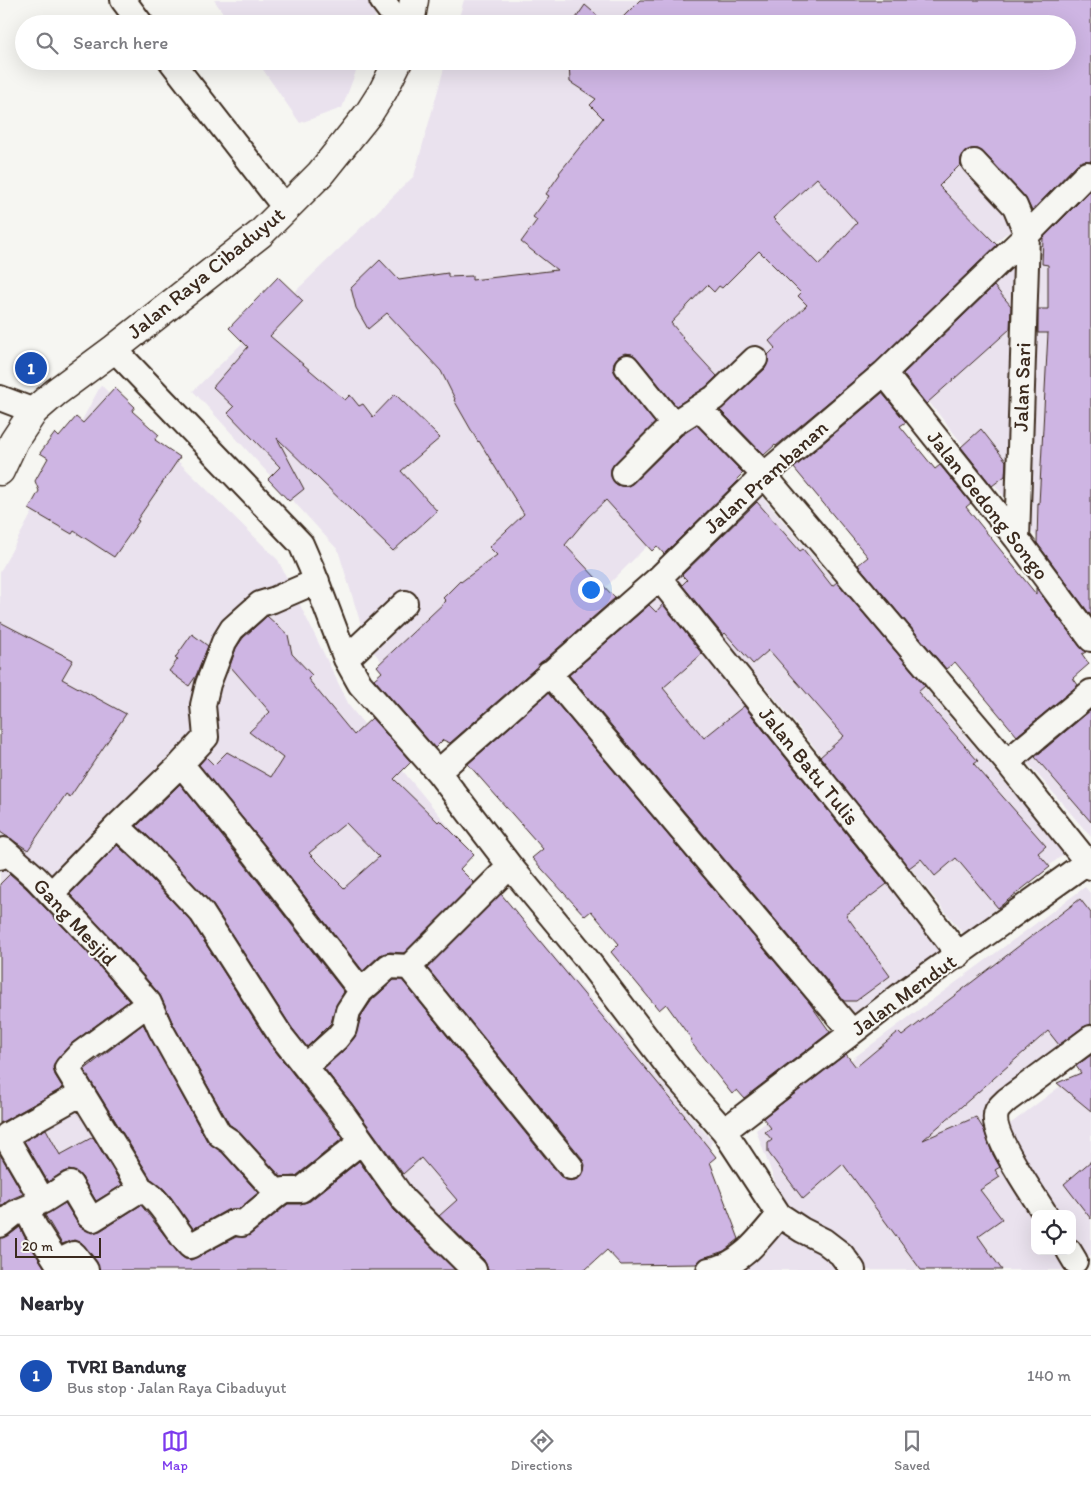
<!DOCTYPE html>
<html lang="en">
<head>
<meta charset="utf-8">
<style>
	body { margin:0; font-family:Itim,sans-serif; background:#f2f2f3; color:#2b2b33 }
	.controls { position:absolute; right:15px; bottom:15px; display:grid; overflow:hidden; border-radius:10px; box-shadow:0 5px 20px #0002 }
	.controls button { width:45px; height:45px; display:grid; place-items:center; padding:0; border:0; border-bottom:1px solid #e1e1e2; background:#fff; color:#2b2b33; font:25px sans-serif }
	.scale { position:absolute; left:15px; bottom:12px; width:86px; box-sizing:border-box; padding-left:5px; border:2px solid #3b2a1e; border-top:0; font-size:14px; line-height:18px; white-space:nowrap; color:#3b2a1e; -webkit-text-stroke:4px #f6f6f2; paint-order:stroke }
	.you { position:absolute; left:590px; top:589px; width:18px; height:18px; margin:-12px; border:4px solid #fff; border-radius:50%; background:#1a73e8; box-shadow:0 0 0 8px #1a73e833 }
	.badge { display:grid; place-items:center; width:32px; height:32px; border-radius:50%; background:#7c3aed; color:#fff; font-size:16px; font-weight:700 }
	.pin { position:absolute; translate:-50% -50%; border:2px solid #fff; box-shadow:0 1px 5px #0006 }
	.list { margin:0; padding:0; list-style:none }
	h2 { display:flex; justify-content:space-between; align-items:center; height:65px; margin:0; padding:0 20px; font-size:21px }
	h2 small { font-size:16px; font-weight:400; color:#7c7c81 }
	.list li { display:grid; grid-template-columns:32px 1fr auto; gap:15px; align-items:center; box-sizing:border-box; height:80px; padding:0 20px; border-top:1px solid #e1e1e2 }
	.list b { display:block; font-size:19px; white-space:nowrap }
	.list p { margin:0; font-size:16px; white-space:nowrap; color:#7c7c81 }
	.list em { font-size:16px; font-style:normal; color:#7c7c81 }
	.icon { flex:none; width:28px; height:28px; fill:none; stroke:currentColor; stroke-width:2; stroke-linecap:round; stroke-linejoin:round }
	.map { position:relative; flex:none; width:1091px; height:1270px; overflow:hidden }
	.search { position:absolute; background:#fff; box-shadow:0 5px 20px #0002; left:15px; right:15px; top:15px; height:55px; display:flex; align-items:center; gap:12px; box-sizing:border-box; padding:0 18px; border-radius:28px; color:#7c7c81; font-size:19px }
	.sheet { height:145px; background:#fff }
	nav { display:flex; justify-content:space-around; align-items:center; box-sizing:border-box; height:70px; border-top:1px solid #e1e1e2; background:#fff; font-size:14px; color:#7c7c81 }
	nav a { display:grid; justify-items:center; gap:2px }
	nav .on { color:#7c3aed }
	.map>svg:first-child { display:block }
	.built { fill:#eae2ee; fill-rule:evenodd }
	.building { fill:#ceb5e3; stroke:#3b2a1e; fill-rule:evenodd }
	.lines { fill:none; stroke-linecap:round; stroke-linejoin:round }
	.street-casing { stroke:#3b2a1e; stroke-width:28 }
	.secondary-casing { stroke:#3b2a1e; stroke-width:31 }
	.street { stroke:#f6f6f2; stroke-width:24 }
	.secondary { stroke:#f6f6f2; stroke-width:28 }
	.labels { text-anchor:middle; stroke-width:4; stroke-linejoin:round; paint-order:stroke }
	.street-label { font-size:21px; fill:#3b2a1e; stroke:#f6f6f2 }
</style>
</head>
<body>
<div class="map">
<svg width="1091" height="1270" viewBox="0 0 1091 1270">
	<rect width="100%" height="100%" fill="#f6f6f2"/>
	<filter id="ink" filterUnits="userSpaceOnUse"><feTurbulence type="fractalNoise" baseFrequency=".02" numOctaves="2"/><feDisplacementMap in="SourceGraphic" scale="10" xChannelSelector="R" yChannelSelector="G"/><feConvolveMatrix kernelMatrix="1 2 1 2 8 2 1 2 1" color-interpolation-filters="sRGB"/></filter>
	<g filter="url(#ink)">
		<!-- built -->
		<path class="built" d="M214 0H379L373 24H231Z
			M464 0H1091V606L906 373 1043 237 1034 219 1004 235 645 548 450 743 367 644 338 550 193 391 414 176 446 61H1067V24H457Z
			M257 61H360L342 108 300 123Z
			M101 385 278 560 350 707 470 852 378 964 394 981 569 1196 597 1183 593 1150 445 965 510 904 712 1141 698 1181 571 1270H0V572Z
			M760 494 1065 853 964 935 788 714 670 573Z
			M656 592 944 948 858 1020 785 931 665 775 564 680Z
			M1091 711V837L1027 762Z
			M1085 887 1091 894V1020L999 1094 983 1121 994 1136 1091 1063V1255L1074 1270H739L765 1254 787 1215 756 1130ZM1035 1214H1072V1251H1035Z"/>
		<!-- building -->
		<path class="building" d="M640 0H1091V161H1084L1077 164 1032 211 1025 197 984 153 978 149H971L965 152 961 158V164L939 186 997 245 875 363 776 446 775 445 764 455 720 410 765 369 768 362V355L775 348 769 341 807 305 798 296 801 293 759 251 722 288 719 286 714 292 707 285 671 323 683 337 682 338 717 376 706 387 676 406 637 358 632 354 625 353 618 357 614 362 613 369 616 375 655 423 614 464 611 469V476L615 483 621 486H628L633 483 682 435 697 425 743 473 737 479 738 481 664 554 657 546 652 551 606 500 588 517 565 545 615 598 450 743 443 740 435 748 374 679 382 672 377 666 446 601 443 598 460 581 461 582 497 555 489 547 524 514 479 441 478 442 454 400 455 399 441 371 387 313 368 329 356 308 351 288 380 260 399 280 448 273V277L472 276V280L557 270 521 242 537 220 533 217 549 196 546 194 560 174 559 173 603 118 590 105 596 99 570 82 569 61H1067V24H616ZM817 178 857 223 819 265 773 218Z
			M585 5 607 24H572Z
			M1091 190V616L1037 543 1038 502 1039 504 1048 333H1038V309H1048V265L1042 264 1043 238Z
			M278 277 303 301 270 336 345 400 350 395 359 406 363 404 373 417 395 394 440 438 401 471 437 511 393 551 277 438 304 489 289 501 268 479 280 467 228 413 234 407 213 387 248 347 229 328Z
			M994 286 1011 306 1010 329 926 404 903 374Z
			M115 388 135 407 132 411 159 435 155 440 180 457 137 520 139 521 114 557 74 531 72 534 29 509 39 491 35 481 48 458 40 453 55 433 59 437 76 417 83 423Z
			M882 393 906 422 900 426 935 469 940 465 971 503 966 507 1036 594V588L1080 647 1086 652 1082 654 1089 664 1073 678 1078 685 1017 736 955 662 946 669 858 565 868 557 794 468Z
			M981 429 1006 461 1005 476 992 486 961 447Z
			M757 502 800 551 803 549 832 586 837 582 925 686 918 692 978 761 974 764 1046 846 1038 853 1050 867 998 908 956 858 935 876 921 859 909 868 820 757 844 736 769 650 753 664 725 633 723 635 682 585 687 580 682 575Z
			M663 604 702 654 663 688 704 738 744 706 887 884 846 915 890 976 856 1001H844L569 675 649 605 656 612Z
			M267 616 288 635 292 654 312 675 308 679 354 735 372 718 411 762 394 779 438 822 440 820 474 854 460 869 474 883 404 953 390 952 380 955 363 971 264 844 199 765 206 757 214 765 227 752 271 777 283 758 249 732 270 712 230 666 236 648 243 638ZM346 823 379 857 344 888 309 853Z
			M0 622 73 660 62 679 126 714 70 797 66 794 28 850 0 832Z
			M192 634 208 646 196 676 189 686 169 671 178 659 175 658Z
			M548 693 808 1001 830 1032 744 1098 737 1090 732 1094 690 1041 692 1040 666 1004 659 1010 611 952 619 944 591 911 585 916 532 858 543 849 468 764Z
			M1091 710V822L1035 757Z
			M180 784 242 861 344 992 335 1008 331 1023 307 1047 292 1028 213 905 157 845 137 826Z
			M117 845 137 864 191 921 269 1043 343 1138 296 1176 281 1177 241 1133 229 1124 173 1024 160 995 108 935 70 894Z
			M10 874 26 888 88 953 129 1001 72 1043 57 1059 53 1067 55 1075 63 1088 0 1123V884Z
			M501 894 685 1116 684 1117 716 1157 710 1162 739 1239 724 1251 706 1257 700 1260 697 1264 621 1265 607 1250 585 1270H487L484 1260 439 1216 457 1200 421 1158 403 1174 353 1105 324 1068 346 1048 355 1037 361 1016 372 1000 394 980H402L560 1176 566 1180 573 1181 580 1177 584 1171 585 1165 582 1158 427 968Z
			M1080 899 1091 913V1024L1083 1027 1059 1045 1048 1031 923 1140 976 1117 984 1130 992 1153 1000 1167 995 1170 1000 1177 980 1190 1002 1219 978 1236 1002 1270H921L843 1164 803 1199 768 1152V1143L772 1140 765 1132 771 1128 763 1118 846 1054 856 1067 898 1032 902 1036Z
			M143 1024 207 1141 222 1152 258 1193 239 1209 227 1210 193 1229 171 1197 164 1189 151 1179 84 1070Z
			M1091 1055V1111L1057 1083 1081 1073 1076 1066Z
			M46 1129 60 1155 93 1137 122 1185 96 1201 82 1177 76 1172 69 1170 63 1172 48 1182 24 1141Z
			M0 1154 23 1194 9 1200 0 1207Z
			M359 1161 394 1210 455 1270H99L97 1262 81 1242 74 1240 62 1244 45 1215 65 1203 80 1227 93 1233 100 1231 141 1205 180 1255 185 1259 191 1260 236 1237H245L250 1235 288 1204H301L310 1201Z
			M1091 1161V1219L1064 1184Z
			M20 1227 24 1236 46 1270H0V1238L8 1236Z"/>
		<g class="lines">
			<!-- street casing -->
			<g class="street-casing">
				<path id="street" d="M123 0 141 24
					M382 0 400 24
					M171 61 286 209
					M974 162 1015 206 1027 235 1017 539
					M114 349 301 544 311 567 346 659 360 684 438 772 510 866 585 957 674 1074 724 1131 779 1215 802 1230 824 1241 841 1254 853 1270
					M627 367 673 424
					M884 373 1017 539 1091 639
					M0 398 34 411
					M699 408 764 475 1007 762 1091 867
					M624 473 673 424 714 398 755 359
					M659 578 892 868 959 955
					M317 581 273 600 260 604 232 629 224 642 208 684 203 705 206 737 181 764 117 826 147 854 202 913 281 1036 342 1113 404 1200 474 1270
					M346 659 405 603
					M549 673 852 1032
					M1007 762 1091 692
					M181 764 253 852 361 991
					M438 772 659 578 764 475 884 373 1027 235 1087 174
					M0 857 4 850 36 878 98 944 149 1003 161 1030 219 1134 231 1142 278 1194
					M51 894 117 826
					M409 967 571 1167
					M306 1066 337 1038 344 1029 348 1011 361 991 389 966 409 967 510 866
					M82 1093 141 1189C159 1196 176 1232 190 1246L234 1222 242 1224 278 1194 284 1190H301L362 1141
					M724 1131 906 991 1087 862
					M43 1201 7 1139V1135L82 1093 67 1068 80 1054 149 1003
					M26 1209 36 1229 57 1262 74 1254 86 1270
					M1045 1214C1034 1195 987 1131 997 1111 999 1107 1004 1103 1007 1100L1091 1038
					M0 1225 15 1213 43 1201 70 1184 89 1216 93 1219 141 1189
					M1069 1251 1075 1261
					M709 1270C739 1267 761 1237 779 1215"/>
			</g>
			<!-- secondary casing -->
			<g class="secondary-casing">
				<path id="secondary" d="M410 24 414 0
					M0 471 14 441 34 411 56 392 114 349 260 234 320 174 369 113 383 91 398 61"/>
			</g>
			<!-- street -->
			<use href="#street" class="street"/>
			<!-- secondary -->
			<use href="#secondary" class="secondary"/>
		</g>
	</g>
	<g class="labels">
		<!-- street labels -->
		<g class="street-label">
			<text transform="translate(206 273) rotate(-39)" y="7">Jalan Raya Cibaduyut</text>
			<text transform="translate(1022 387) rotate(-88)" y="7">Jalan Sari</text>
			<text transform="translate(766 477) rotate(-42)" y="7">Jalan Prambanan</text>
			<text transform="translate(988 505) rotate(52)" y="7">Jalan Gedong Songo</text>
			<text transform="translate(809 766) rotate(51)" y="7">Jalan Batu Tulis</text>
			<text transform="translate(75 922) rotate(47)" y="7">Gang Mesjid</text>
			<text transform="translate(904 995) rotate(-36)" y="7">Jalan Mendut</text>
		</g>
	</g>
</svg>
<div class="controls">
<button><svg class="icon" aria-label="locate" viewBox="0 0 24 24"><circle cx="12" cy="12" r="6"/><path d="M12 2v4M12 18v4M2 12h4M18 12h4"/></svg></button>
</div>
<div class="scale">20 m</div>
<div class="you"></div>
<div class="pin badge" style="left:31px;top:368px;background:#1a4fb4">1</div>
<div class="search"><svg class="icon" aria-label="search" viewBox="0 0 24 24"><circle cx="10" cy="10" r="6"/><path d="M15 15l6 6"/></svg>Search here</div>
</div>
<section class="sheet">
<h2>Nearby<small></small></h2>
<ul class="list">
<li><span class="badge" style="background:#1a4fb4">1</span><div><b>TVRI Bandung</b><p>Bus stop · Jalan Raya Cibaduyut</p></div><em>140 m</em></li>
</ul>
</section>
<nav>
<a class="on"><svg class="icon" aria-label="map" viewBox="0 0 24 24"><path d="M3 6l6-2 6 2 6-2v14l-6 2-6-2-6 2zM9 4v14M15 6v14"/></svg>Map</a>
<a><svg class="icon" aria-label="directions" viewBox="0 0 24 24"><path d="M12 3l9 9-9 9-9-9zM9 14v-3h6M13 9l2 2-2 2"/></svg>Directions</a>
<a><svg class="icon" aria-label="saved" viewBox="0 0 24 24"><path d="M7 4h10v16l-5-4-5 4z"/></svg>Saved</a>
</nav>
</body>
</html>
